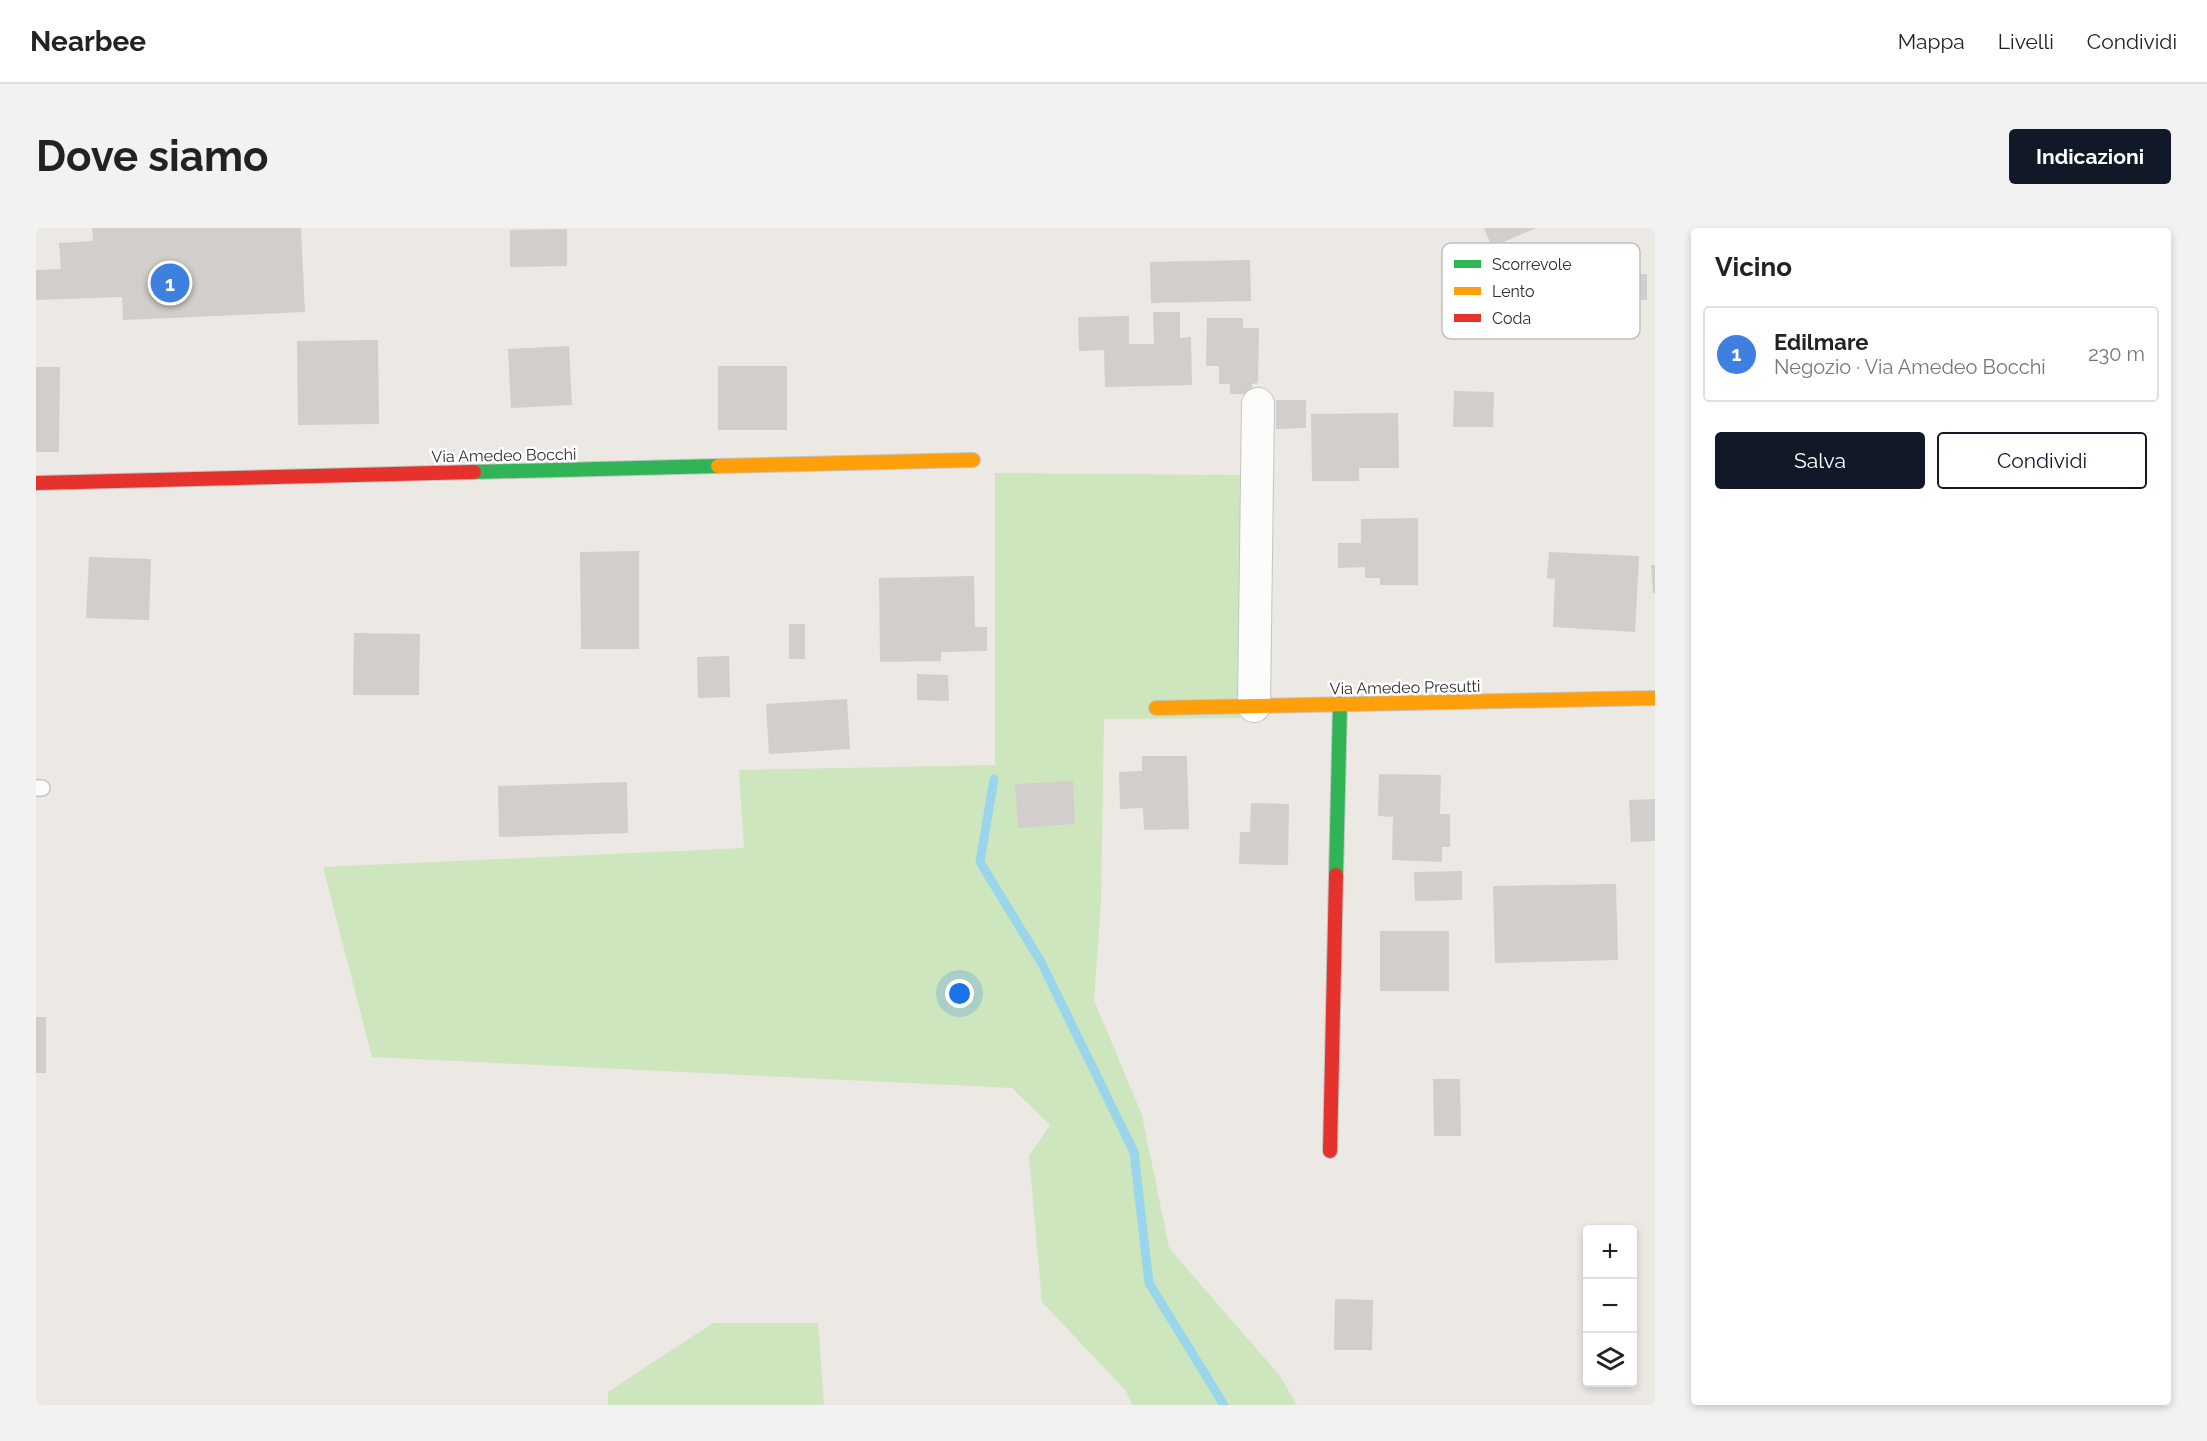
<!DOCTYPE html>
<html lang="it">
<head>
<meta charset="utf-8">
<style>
	body { margin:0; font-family:Raleway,sans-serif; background:#f2f2f2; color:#222 }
	.controls { position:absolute; right:18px; bottom:18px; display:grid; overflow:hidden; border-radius:6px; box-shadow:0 3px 9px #0003 }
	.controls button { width:54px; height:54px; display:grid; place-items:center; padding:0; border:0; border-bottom:2px solid #e0e0e0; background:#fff; color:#222; font:30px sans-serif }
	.you { position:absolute; left:924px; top:766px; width:21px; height:21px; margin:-15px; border:4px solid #fff; border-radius:50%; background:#1a73e8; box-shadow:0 0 0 9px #1a73e833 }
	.badge { display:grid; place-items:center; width:39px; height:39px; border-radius:50%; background:#111827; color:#fff; font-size:20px; font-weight:700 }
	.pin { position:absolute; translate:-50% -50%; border:3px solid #fff; box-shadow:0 2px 6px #0006 }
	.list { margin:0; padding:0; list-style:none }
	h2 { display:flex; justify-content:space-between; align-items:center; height:78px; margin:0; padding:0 24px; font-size:26px }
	h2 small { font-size:20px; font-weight:400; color:#767676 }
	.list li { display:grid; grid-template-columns:39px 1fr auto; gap:18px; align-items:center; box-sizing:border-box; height:96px; margin:0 12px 12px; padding:0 12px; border:2px solid #e0e0e0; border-radius:6px }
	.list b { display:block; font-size:22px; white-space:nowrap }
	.list p { margin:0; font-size:20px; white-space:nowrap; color:#767676 }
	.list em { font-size:20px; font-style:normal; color:#767676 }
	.actions { display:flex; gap:12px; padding:18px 24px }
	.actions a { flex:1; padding:14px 0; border:2px solid #111827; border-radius:6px; text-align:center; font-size:21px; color:#111827 }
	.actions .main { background:#111827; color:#fff }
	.icon { flex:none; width:33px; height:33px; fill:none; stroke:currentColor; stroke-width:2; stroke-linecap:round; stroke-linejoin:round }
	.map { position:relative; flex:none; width:1619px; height:1177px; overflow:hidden; border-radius:6px }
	header { display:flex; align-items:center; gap:36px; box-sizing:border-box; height:84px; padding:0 30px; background:#fff; border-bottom:2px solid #e0e0e0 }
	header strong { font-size:28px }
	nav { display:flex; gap:33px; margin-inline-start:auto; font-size:21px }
	.intro { display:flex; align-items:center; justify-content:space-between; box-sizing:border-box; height:144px; padding:0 36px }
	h1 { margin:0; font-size:42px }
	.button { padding:15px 27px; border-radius:6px; background:#111827; color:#fff; font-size:21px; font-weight:700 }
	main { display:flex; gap:36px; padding:0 36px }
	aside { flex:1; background:#fff; border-radius:6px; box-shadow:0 3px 9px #0003 }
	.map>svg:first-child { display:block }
	.green { fill:#cee6be }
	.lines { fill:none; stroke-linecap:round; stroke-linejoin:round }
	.stream { stroke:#99d6ec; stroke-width:9 }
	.building { fill:#d1cecb }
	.lane-casing { stroke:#c5c4c5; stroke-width:18 }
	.street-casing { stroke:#c5c4c5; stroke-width:34 }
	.fast-casing { stroke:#c5c4c5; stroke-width:16 }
	.slow-casing { stroke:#c5c4c5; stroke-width:16 }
	.jam-casing { stroke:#c5c4c5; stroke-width:16 }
	.lane { stroke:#fcfcfb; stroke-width:15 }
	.street { stroke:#fcfcfb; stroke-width:32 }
	.fast { stroke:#30b455; stroke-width:14 }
	.slow { stroke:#ff9f0a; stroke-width:14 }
	.jam { stroke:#e5322d; stroke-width:14 }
	.labels { text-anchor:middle; stroke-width:5; stroke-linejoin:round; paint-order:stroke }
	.street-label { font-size:16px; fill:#2e2e2e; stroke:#fff }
	.key { fill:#fff; stroke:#c0c0c0; stroke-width:1.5 }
	.key-label { font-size:16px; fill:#2e2e2e }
</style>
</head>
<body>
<header>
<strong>Nearbee</strong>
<nav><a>Mappa</a><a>Livelli</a><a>Condividi</a></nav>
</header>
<div class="intro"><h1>Dove siamo</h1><a class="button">Indicazioni</a></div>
<main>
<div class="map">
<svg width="1619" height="1177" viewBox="0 0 1619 1177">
	<rect width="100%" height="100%" fill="#ece8e4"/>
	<!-- green -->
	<path class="green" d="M959 245 1204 247V490L1068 491 1065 676 1058 772 1106 887 1133 1020 1244 1148 1261 1177H1096L1090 1163 1006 1074 993 928 1014 897 976 860 336 829 287 639 708 620 703 542 959 537Z
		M677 1095H782L788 1177H572V1164Z"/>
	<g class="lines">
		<!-- stream -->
		<path class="stream" d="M958 551 944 634 1005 734 1098 924 1113 1055 1188 1177"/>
	</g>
	<!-- building -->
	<path class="building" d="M56 0H265L269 84 87 92 86 69 0 72V42L25 41 23 15 57 13Z
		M1448 0H1500L1456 19Z
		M531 1V38L474 39V2Z
		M1214 32 1215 73 1115 75 1114 34Z
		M1536 46H1611V72L1536 71Z
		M1117 84H1144V110L1155 109 1156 157 1069 159 1068 122 1043 123 1042 89 1093 88V116H1118Z
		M1171 90H1207V100H1223L1222 155 1216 156V166H1194V156H1183V138H1170Z
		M342 112 343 196 262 197 261 113Z
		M533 118 536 177 475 180 472 121Z
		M682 138H751V202H682Z
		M0 139H24L23 224H0Z
		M1418 163 1458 164 1457 199H1417Z
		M1240 172H1270V200L1240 201Z
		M1362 185 1363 240H1323V253H1276L1275 186Z
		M1382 290V357H1344V350H1329V339L1302 340V315H1325V291Z
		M603 323V421H545L544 324Z
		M1513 324 1603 328 1599 404 1517 399 1519 351 1511 350Z
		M53 329 115 331 113 392 50 390Z
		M1615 337H1619V365H1617Z
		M938 348 939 399H951V423L905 424V433L844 434 843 350Z
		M753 396H769V431H753Z
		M318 405 384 406 383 467H317Z
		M693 428 694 469 662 470 661 429Z
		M881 446 912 447 913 473 881 472Z
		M811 471 814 521 733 526 730 476Z
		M1106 528H1151L1153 601 1108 602 1107 580 1084 581 1083 544 1106 543Z
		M1343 546 1405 547 1404 586H1414V619H1406V634L1356 632 1357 589 1342 588Z
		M1037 553 1039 596 982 600 979 556Z
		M591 554 592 605 463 609 462 558Z
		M1619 571V613L1595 614 1593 572Z
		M1215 575 1253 576 1252 637 1203 636 1204 604H1214Z
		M1426 643V672L1379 673 1378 644Z
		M1580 656 1582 732 1459 735 1457 658Z
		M1344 703H1413V763H1344Z
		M0 789H10V845H0Z
		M1397 851H1424L1425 908H1398Z
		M1299 1071 1337 1072 1336 1122H1298Z"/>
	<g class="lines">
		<!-- lane casing -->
		<g class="lane-casing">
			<path id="lane" d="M0 560H6"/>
		</g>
		<!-- street casing -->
		<g class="street-casing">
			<path id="street" d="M1218 478 1222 176"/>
		</g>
		<!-- fast casing -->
		<g class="fast-casing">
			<path id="fast" d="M438 244 682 238
				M1300 647 1304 476"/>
		</g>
		<!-- slow casing -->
		<g class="slow-casing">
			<path id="slow" d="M682 238 937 232
				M1120 480 1619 470"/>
		</g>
		<!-- jam casing -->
		<g class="jam-casing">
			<path id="jam" d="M0 255 438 244
				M1294 923 1300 647"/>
		</g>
		<!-- lane -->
		<use href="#lane" class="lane"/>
		<!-- street -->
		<use href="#street" class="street"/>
		<!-- fast -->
		<use href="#fast" class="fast"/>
		<!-- slow -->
		<use href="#slow" class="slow"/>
		<!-- jam -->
		<use href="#jam" class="jam"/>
	</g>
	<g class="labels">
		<!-- street labels -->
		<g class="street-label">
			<text transform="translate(468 227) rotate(-1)" y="6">Via Amedeo Bocchi</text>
			<text transform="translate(1369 459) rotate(-1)" y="6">Via Amedeo Presutti</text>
		</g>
	</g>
	<!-- legend -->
	<rect x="1406" y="15" width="198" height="96" rx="9" class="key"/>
	<rect x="1418" y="32" width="27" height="8" fill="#30b455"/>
	<rect x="1418" y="59" width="27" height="8" fill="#ff9f0a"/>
	<rect x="1418" y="86" width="27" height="8" fill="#e5322d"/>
	<g class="key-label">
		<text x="1456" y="42">Scorrevole</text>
		<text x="1456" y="69">Lento</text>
		<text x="1456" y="96">Coda</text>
	</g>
</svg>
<div class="controls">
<button>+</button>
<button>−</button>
<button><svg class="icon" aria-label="layers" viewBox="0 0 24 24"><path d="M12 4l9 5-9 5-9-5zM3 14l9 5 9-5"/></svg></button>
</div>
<div class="you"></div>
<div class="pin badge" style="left:134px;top:55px;background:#3f7fe0">1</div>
</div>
<aside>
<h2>Vicino<small></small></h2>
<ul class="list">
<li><span class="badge" style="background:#3f7fe0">1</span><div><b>Edilmare</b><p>Negozio · Via Amedeo Bocchi</p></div><em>230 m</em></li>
</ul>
<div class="actions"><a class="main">Salva</a><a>Condividi</a></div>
</aside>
</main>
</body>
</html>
